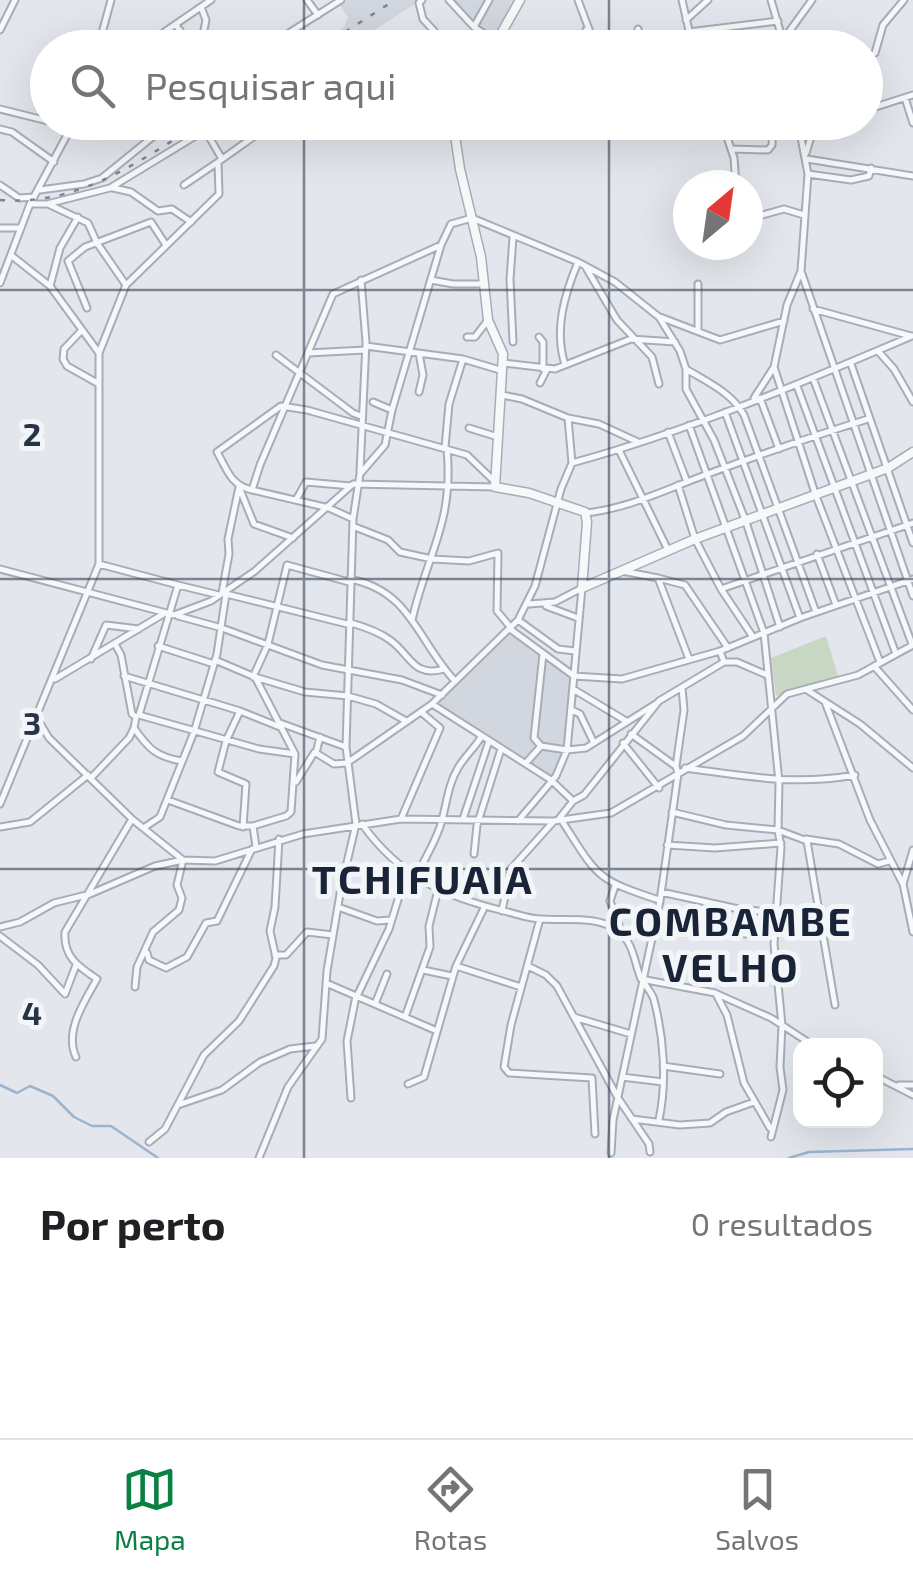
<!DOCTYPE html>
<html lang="pt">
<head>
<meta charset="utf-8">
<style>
	body { margin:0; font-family:"Exo 2",sans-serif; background:#f6f6f6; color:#202124 }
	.controls { position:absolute; right:30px; bottom:30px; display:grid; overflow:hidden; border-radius:20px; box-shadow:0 10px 40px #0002 }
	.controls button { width:90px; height:90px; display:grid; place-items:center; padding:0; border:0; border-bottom:2px solid #e0e0e0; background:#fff; color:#202124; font:50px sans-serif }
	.compass { position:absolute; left:673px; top:170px; width:90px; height:90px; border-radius:50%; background:#fff; box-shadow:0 10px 40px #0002; rotate:29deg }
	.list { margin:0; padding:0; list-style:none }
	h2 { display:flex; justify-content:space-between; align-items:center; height:130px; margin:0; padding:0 40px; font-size:42px }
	h2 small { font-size:32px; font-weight:400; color:#757577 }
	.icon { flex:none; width:55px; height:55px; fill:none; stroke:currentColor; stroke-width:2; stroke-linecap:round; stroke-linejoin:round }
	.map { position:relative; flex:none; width:913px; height:1158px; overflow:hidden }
	.search { position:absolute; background:#fff; box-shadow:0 10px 40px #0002; left:30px; right:30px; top:30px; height:110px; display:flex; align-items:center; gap:25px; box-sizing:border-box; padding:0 35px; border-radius:55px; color:#757577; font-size:38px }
	.sheet { height:280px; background:#fff }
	nav { display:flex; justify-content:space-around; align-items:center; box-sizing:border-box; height:140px; border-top:2px solid #e0e0e0; background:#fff; font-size:28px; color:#757577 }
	nav a { display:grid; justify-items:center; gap:5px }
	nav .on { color:#0b8043 }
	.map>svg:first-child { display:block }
	.built { fill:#d1d6df }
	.green { fill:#c8d7c3 }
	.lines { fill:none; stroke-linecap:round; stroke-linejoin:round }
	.stream { stroke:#9ab4d0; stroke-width:2.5 }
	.minor-casing { stroke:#a7adb8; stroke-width:9 }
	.tertiary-casing { stroke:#a7adb8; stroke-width:11 }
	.minor { stroke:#f6f8fa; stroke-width:5 }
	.tertiary { stroke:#f6f8fa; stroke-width:8 }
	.rail { stroke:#7a8598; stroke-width:2.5; stroke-dasharray:5 10; stroke-linecap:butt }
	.grid { fill:none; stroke:#283347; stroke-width:2.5; stroke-opacity:0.55 }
	.labels { text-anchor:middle; stroke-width:10; stroke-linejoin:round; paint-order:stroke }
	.district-label { font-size:40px; font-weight:bold; letter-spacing:2.5px; fill:#1a2438; stroke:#f3f6f9 }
	.grid-label { font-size:32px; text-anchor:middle; font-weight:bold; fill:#283347; stroke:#f3f6f9; stroke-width:10; stroke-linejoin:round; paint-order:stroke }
</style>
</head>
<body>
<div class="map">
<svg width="913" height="1158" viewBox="0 0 913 1158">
	<rect width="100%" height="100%" fill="#e3e7ed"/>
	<!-- built -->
	<path class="built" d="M347 0H421L348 47 311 48 344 27 348 18 340 5Z
		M453 0H518L496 39 473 25Z
		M509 632 571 676 566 746 561 766 551 778 435 704Z"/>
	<!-- green -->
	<path class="green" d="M826 636 838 676 776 696 771 658Z"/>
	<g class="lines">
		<!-- stream -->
		<path class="stream" d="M0 1085 17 1093 30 1086 53 1096 74 1117 92 1126H111L158 1158
			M789 1158 809 1152 913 1149"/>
		<!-- minor casing -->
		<g class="minor-casing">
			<path id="minor" d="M307 0 318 15
				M422 0 419 3 423 19 435 32
				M449 0 474 27 491 38
				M578 0 596 48
				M682 0 693 48
				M771 0 785 48
				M201 7 206 20 203 35 208 43 218 46
				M686 20 708 0
				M176 24 187 47
				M474 27 489 0
				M638 29 643 48
				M0 30 15 0
				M586 30 592 48
				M688 32 778 21
				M372 38 380 43 379 48
				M401 40 417 48
				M783 40 812 0
				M98 48 111 0
				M141 48 211 0
				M171 48 180 30
				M265 48 341 0
				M472 48 492 38
				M866 57 875 53 883 25 904 0
				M905 98 913 123
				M0 109 48 121
				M866 110 913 95
				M615 122 617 126 620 122
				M722 122 734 158 736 185
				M727 122 773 124
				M798 122 808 174 801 271 913 596
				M0 129 12 132 54 162
				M812 129 837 130 847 122
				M732 149 768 150 772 145 773 124 783 122
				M806 153 811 137 810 122
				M807 159 913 176
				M808 174 851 180 869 176 871 168
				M0 185 19 198 34 197
				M184 185 218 162
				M113 188 131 192 158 211 172 209 191 222
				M40 190 84 184 102 178 171 122
				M30 204H47L110 188 202 132 208 135 222 159
				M50 205 88 223 97 243 126 285
				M748 219 784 209 804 215
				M0 228H21
				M513 237 510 279 513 342
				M12 256 50 286 99 353
				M585 266 617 320 652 357 659 384
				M431 280 453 284H483
				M0 283 30 204 74 122
				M50 286 60 248 78 217
				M87 308 68 261 85 247 151 222 166 245
				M813 309 911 336
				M660 317 720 340 784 321
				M82 330 64 349 63 359 67 366 99 384
				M698 330V284
				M467 337H475L488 320
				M539 337 543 342V369
				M366 346 463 359 500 370
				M878 351 894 369 913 402
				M308 353 365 350
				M276 355 353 413 361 416
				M503 363 555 369 631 339 675 342
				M851 364 913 543
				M565 365C554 330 564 296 578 262
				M774 367 816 496 880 662
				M686 369V389L714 440 746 522 780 627
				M813 378 912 644
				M540 383 547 369
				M797 386 896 654
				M419 392 423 375 419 353
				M502 395 522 399 568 418 599 424 638 442
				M754 398 774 367 787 305 801 271
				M760 398 779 449
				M373 402 392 410
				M725 412 800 618
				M568 418 572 463
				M689 425 764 633 779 782 778 830 781 847 774 944 782 1025 780 1067 783 1090 771 1137
				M469 428 498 437
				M668 432 687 482
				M445 447 449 404 463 359
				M619 450 668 550
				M360 472 366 342 361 280
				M678 485 695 539 721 589 913 523
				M239 487 228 539 229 554 222 593 351 625
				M239 487 254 524 293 538
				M252 490C230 485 227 469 217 452L281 406 307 410 467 455 494 481
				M296 500 306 482 351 486
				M586 513C629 508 665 490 705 475 759 455 813 436 868 419
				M353 519 329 508 252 490 260 465 333 294 441 245
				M355 527 388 540 400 552 432 559 469 561 498 553 497 611 511 628
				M817 554 836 605
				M99 564 178 585
				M0 569 174 615 211 601 255 571 353 484 495 487
				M622 571 658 578
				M350 579C411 591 417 640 455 681
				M721 589 753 637
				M219 595 178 585 139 715 259 749 295 754
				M529 604 555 602 582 588
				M546 606 578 618
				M178 616 222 628 322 665 402 680 442 695
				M412 620C427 554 454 523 447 449
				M518 620 558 649 575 651
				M351 623C365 627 379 632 390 640 411 655 413 678 444 669
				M510 629 574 676 622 679 720 651 800 618 913 579
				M115 644 121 655 132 714 136 717 134 728C148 748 156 757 182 761
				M158 646 214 664
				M91 659 106 625 139 629
				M689 659 658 578 685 585 728 648
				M215 660 255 677 305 692 348 696 376 704 406 721
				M724 662H737L767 675
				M874 666 913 710
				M124 676 240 711 280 727
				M253 677 268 644 287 565 349 582
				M55 679 165 613
				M573 689 626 721
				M807 690 860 724 913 768
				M825 702 870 820 903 884
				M432 704 551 780 573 801
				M572 710 580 714 594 743
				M240 711 226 741 218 772 246 784 243 827
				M38 720 49 738 132 819 183 860 177 885 182 898 179 910 153 932 137 967 135 987
				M280 723 346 747
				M631 734 674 765
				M320 737 316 753 334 764 347 763 432 704 518 620 535 586 561 489 572 463C689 431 801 383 912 336
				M623 743 659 788
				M541 746 534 738 543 654
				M526 763 541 746 567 750 586 748 657 703
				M685 768C746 776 793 786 855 775
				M91 778 129 738 134 728
				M296 782 314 753
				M168 800 239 826H253L286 816 291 812 295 754 255 677
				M0 804 99 564V353L126 285 219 194 218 162 266 128
				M672 812 726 825 778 830 807 841 835 1005
				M401 819 440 728 421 712
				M463 819 489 741
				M558 820 573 801 584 795 659 701 724 662 720 651
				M518 821 556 776 567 750 582 588
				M562 821C598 877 595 879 659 900
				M362 824C399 876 443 896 504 911 517 914 529 919 542 919 566 921 598 915 618 931 634 943 634 962 641 979L715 993 771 1018 814 1046
				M253 826 256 847
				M0 827 30 822 88 775
				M145 827 160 817 194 732 217 654 226 594
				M806 839 839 844 878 864 889 861
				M667 845 715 848 781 843
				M913 850 903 884 913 932
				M474 854 477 825 501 749
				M416 878C424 858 437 841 442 820 447 802 448 785 458 768 464 757 475 748 481 737
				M615 886 610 901 621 930
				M661 892 734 908 775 913
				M338 907 377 921 391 920
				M502 911 510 870 554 821
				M540 919 511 1025 504 1067 509 1073 592 1078 595 1134
				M0 927 20 922 54 903 90 894 155 866 183 860 215 861 303 834 401 819 554 821 611 813 743 736 787 694 858 675 913 645
				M733 933 774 936
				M0 936 38 965 65 994 76 965
				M147 953 149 960 166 968 187 957 206 923 217 921 252 849
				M275 955H286L307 932 333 935
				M456 966 521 987
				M528 966 546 975 557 986 618 1098 649 1144 650 1152
				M423 970 452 976
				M643 980C646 988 652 992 654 1000 664 1038 667 1082 659 1120
				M326 983 437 1031
				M357 996 389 929 407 870
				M717 996 727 1015 744 1083 770 1128
				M375 1004 387 974
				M405 1017 430 947 429 926 438 890
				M574 1017 631 1034
				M76 1057C64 1032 84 1002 97 979 79 967 63 957 65 932L132 819
				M663 1066 720 1074
				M876 1076 913 1095
				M622 1077 663 1082
				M408 1084 424 1077 456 966 484 908
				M899 1085H913
				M351 1098 347 1041 356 996
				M178 1105 222 1090 260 1062 290 1049 315 1046
				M632 1119 680 1125 710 1123 726 1112 754 1102
				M149 1142 165 1129 204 1055 239 1021 274 966 276 958 270 931 275 907 279 839
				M611 1153 613 1120 660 901 678 774 676 766 684 710 682 688
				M259 1158 288 1087 322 1039 327 971 341 888 356 824 346 747 353 519 360 474 385 445 392 410 441 245 451 224 472 218 578 262 615 282 659 317 680 351 686 369C707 382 731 392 744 415L816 612"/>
		</g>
		<!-- tertiary casing -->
		<g class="tertiary-casing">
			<path id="tertiary" d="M493 48 520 0
				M453 122 460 169 481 257 488 320 503 354 495 487 529 493 585 512 587 522 582 588 695 539 888 468 913 452"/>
		</g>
		<!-- minor -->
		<use href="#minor" class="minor"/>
		<!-- tertiary -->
		<use href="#tertiary" class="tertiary"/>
		<!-- rail -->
		<path class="rail" d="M320 48 395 0
			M0 200C79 206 138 162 202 122"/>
	</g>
	<!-- grid -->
	<path class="grid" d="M304 0V48M609 0V48M304 122V1158M609 122V1158M0 290H913M0 579H913M0 869H913"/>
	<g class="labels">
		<!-- district labels -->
		<g class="district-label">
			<text x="423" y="894">TCHIFUAIA</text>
			<text x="731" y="936">COMBAMBE<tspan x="731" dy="46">VELHO</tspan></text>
		</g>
	</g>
	<g class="grid-label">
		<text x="32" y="446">2</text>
		<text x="32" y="735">3</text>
		<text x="32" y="1025">4</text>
	</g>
</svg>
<div class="controls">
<button><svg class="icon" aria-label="locate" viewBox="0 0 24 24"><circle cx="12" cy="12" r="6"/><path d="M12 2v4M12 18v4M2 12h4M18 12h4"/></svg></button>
</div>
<svg class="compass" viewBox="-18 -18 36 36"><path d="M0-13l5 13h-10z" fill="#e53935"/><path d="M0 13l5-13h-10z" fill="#757577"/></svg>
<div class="search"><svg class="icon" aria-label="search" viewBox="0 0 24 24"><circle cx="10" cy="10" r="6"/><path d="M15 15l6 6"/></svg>Pesquisar aqui</div>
</div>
<section class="sheet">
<h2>Por perto<small>0 resultados</small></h2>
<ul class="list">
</ul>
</section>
<nav>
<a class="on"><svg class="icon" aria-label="map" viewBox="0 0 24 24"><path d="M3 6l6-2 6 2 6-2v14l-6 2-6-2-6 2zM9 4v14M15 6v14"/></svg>Mapa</a>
<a><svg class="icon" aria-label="directions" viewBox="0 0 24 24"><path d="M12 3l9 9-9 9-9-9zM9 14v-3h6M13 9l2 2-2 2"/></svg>Rotas</a>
<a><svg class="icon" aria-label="saved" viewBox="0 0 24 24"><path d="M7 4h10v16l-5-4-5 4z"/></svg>Salvos</a>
</nav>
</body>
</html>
